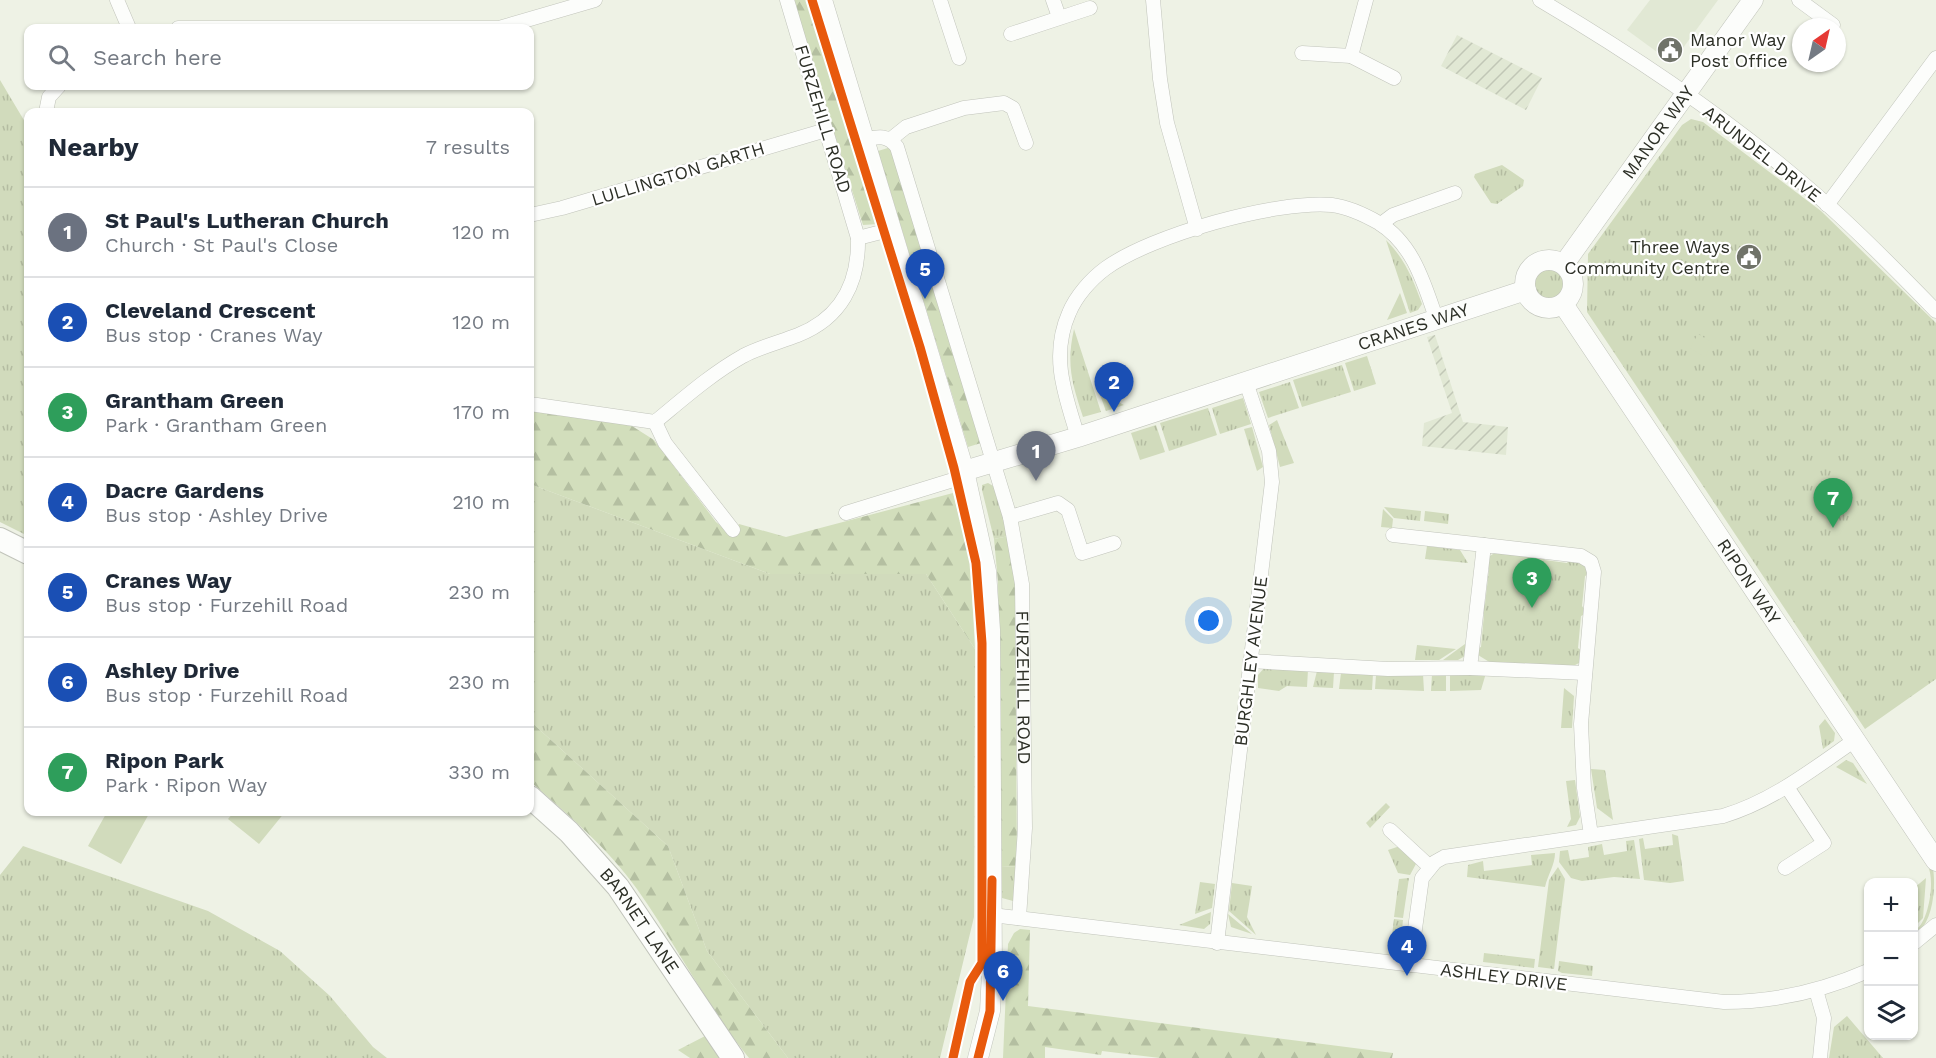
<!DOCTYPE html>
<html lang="en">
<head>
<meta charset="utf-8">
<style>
	body { margin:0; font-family:"Work Sans",sans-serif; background:#f2f2f3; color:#1f2937 }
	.controls { position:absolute; right:18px; bottom:18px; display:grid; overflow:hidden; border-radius:12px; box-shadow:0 2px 4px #0004 }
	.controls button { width:54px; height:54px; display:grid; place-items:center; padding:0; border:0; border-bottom:2px solid #e0e1e3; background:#fff; color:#1f2937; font:30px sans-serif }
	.compass { position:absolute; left:1792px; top:18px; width:54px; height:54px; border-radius:50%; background:#fff; box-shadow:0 2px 4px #0004; rotate:34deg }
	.you { position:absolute; left:1209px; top:621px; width:21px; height:21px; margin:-15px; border:4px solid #fff; border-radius:50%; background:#1a73e8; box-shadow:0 0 0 9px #1a73e833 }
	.badge { display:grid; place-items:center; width:39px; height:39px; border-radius:50%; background:#1a73e8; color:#fff; font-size:20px; font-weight:700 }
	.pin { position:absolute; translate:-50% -50px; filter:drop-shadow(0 2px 3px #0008) }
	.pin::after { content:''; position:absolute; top:32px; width:21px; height:18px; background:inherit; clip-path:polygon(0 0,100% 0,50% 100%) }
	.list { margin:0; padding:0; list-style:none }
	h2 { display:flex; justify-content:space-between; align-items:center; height:78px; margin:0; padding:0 24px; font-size:26px }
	h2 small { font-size:20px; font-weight:400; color:#747a83 }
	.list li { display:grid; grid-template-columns:39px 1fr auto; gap:18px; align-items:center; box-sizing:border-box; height:90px; padding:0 24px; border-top:2px solid #e0e1e3 }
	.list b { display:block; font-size:22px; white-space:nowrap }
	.list p { margin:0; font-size:20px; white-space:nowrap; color:#747a83 }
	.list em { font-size:20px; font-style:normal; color:#747a83 }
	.icon { flex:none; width:33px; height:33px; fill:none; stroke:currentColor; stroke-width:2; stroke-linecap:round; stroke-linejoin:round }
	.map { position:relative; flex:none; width:1936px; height:1058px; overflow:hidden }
	.search { position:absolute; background:#fff; box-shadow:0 2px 4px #0004; left:24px; top:24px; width:510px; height:66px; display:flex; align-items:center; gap:15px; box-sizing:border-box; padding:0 21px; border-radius:12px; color:#747a83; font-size:22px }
	.panel { position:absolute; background:#fff; box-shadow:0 2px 4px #0004; left:24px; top:108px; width:510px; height:708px; border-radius:12px }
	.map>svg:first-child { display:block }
	.built { fill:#e1e8d4 }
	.industrial { fill:url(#industrial-furrows) }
	.grass { fill:url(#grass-tufts) }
	.forest { fill:url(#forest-firs) }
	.pitch { fill:#d1dbbc }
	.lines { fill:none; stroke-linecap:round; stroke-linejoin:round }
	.street-casing { stroke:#c1c4bb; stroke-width:15 }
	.secondary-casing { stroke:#c1c4bb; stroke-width:21 }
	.primary-casing { stroke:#c1c4bb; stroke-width:24 }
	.street { stroke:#fcfdfb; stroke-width:14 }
	.secondary { stroke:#fcfdfb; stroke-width:20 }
	.primary { stroke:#fcfdfb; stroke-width:22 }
	.cycleway-casing { stroke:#fff; stroke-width:13 }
	.cycleway { stroke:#e8590c; stroke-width:9 }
	.labels { text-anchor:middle; stroke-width:4.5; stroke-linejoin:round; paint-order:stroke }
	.poi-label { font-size:18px; fill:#2c2f26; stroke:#fff; text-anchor:start }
	.street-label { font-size:18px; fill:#2c2f26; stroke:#fff }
</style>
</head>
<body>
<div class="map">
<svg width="1936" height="1058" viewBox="0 0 1936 1058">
	<defs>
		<pattern id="industrial-furrows" width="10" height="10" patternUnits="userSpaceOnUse" patternTransform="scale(1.5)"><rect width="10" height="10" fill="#e1e8d4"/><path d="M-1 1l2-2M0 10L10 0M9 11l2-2" fill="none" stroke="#c1c7b6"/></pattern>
		<pattern id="grass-tufts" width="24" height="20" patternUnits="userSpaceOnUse" patternTransform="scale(1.5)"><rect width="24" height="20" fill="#d1dbbc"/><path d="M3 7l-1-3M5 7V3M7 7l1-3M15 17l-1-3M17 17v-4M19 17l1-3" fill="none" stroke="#b4bca1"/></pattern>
		<pattern id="forest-firs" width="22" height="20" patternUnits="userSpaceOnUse" patternTransform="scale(1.5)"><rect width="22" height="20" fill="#d2debc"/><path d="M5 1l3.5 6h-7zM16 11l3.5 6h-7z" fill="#b4bfa1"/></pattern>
	</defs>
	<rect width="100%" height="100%" fill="#eef2e5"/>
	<!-- built -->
	<path class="built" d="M1650 0H1718L1672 63 1627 30Z"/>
	<!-- industrial -->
	<path class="industrial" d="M1457 35 1542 78 1526 110 1441 66Z
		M1435 335 1463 422 1508 427 1506 455 1422 446 1424 423 1452 413 1427 337Z"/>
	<!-- grass -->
	<path class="grass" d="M0 80 28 127V536L0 522Z
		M1691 119 1703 122 1821 211 1936 323V679L1865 729 1587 312 1588 254 1682 125Z
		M1502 165 1524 180 1523 186 1497 204 1491 203 1474 177 1475 174Z
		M1386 240C1405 259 1413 279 1422 304L1418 310 1410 313Z
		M1532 282a17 17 0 1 1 34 0a17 17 0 1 1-34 0Z
		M1400 293 1407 313 1387 320Z
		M1074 329 1101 412 1083 417C1072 383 1066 365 1074 329Z
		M1367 356 1376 384 1354 391 1345 363Z
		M1342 365 1351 392 1302 407 1293 380Z
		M1290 382 1299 408 1268 418 1259 392Z
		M1099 392 1124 405 1106 411Z
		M1243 398 1251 424 1220 434 1212 408Z
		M1208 408 1217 435 1169 451 1160 423Z
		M1277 420 1294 463 1280 467 1269 425Z
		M1156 425 1165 452 1140 460 1131 433Z
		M1252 427 1263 467 1257 471 1244 429Z
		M988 483 995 487 1009 536 994 539 982 490V485Z
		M530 484 770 574H926L975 649 974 917 940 1058H788L707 951 668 846 530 721Z
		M1384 507 1421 511 1420 521 1394 518Z
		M1383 509 1393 519 1392 528 1381 527Z
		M1425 511 1449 514 1448 524 1424 521Z
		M1427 546 1460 550 1468 563 1425 559Z
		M1496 552 1542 555 1545 560 1567 563 1570 558 1586 565 1590 574 1585 576 1582 606 1587 613 1581 616 1578 648 1583 652 1579 663 1573 666 1491 663 1478 655 1476 649 1481 647 1484 614 1480 611V606L1485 604 1489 569 1484 567 1487 558Z
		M1465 644V656L1458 660H1443Z
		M1417 645 1456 649 1439 660H1415Z
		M1265 667 1308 670 1307 687 1287 686 1279 691 1258 688V675Z
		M1317 671 1334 672 1333 688 1313 687Z
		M1341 673 1373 674 1372 690 1339 689Z
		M1446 673V691H1431L1432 674Z
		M1486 673 1481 690 1450 691V674Z
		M1423 674 1424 691 1375 689 1376 675Z
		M1564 688 1574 696 1572 728H1561Z
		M1825 719 1835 733 1834 741 1823 749 1819 726Z
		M1846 760 1853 763 1867 784 1836 767Z
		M1591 769 1605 770 1613 820 1597 808Z
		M1575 780 1580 817 1576 825 1567 827 1571 819 1566 781Z
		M1386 803 1390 807 1370 828 1366 823Z
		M1672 834 1678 836 1684 881 1670 883 1644 880 1639 839 1643 838 1645 849 1673 845Z
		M1634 840 1640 879 1614 877 1582 881 1571 878 1559 862 1560 851 1568 850 1570 860 1589 857 1588 847 1602 844 1604 855 1627 851 1626 841Z
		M23 846 208 911 280 951 330 996 373 1047 387 1058H0V875Z
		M1400 846 1417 862 1410 875 1398 873 1388 850Z
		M1555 853C1555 865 1548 874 1545 887L1467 877 1468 865 1483 861 1484 871 1532 865 1531 855Z
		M1001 866 1017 867 1013 901 1002 898Z
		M1928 866 1933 868C1936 888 1933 918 1919 932L1918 928C1929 917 1935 881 1928 866Z
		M1558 867 1565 879 1554 969 1538 967 1549 880Z
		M1409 878 1403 918 1394 917 1399 879Z
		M1926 878 1923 918 1918 923 1914 917V888Z
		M1200 882 1215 884 1212 908 1195 914Z
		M1232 883 1252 886 1247 917 1256 935 1229 911Z
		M1211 912 1210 924 1204 929 1179 925Z
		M1228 914 1252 934 1231 927Z
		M1394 919 1403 920 1400 949 1396 952H1390Z
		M1484 953 1535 959 1534 968 1483 962Z
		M1559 961 1593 966 1592 976 1562 973 1558 971Z
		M1847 1016 1883 1058H1829L1834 1027Z"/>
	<!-- forest -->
	<path class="forest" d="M792 0H809L878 224 863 225Z
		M891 147 981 443 968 447 878 151Z
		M530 410 557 412 632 426 654 440 716 522 732 536 739 524 786 537 953 493 970 558 975 649 926 574H770L530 484Z
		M1009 536 1015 580 1017 867 1001 866 998 582 994 539Z
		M530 721 668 846 707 951 788 1058H749C706 1005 676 944 637 889 608 848 567 814 530 781Z
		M1020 929 1030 930 1028 1006 1393 1053 1392 1058H1160L1102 1051 1101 1055 1045 1047V1058H1003L1008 944 1014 933Z
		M707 1035 725 1058H690L678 1050Z"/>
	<!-- pitch -->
	<path class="pitch" d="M1698 334 1713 343 1705 357 1690 348Z
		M107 812H150L121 864 88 846Z
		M234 812H285L259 844 228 819Z"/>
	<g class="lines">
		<!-- street casing -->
		<g class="street-casing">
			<g id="street">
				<path d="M117 0 129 28"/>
				<path d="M940 0 959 58"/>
				<path d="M1053 0 1059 17"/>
				<path d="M1153 0 1160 79 1167 123 1197 229"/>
				<path d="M1366 0 1351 56 1394 78"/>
				<path d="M1540 0C1640 59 1742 128 1829 206 1866 239 1901 275 1936 311"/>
				<path d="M1799 0 1833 25"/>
				<path d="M178 28H499L595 0"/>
				<path d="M1011 34 1090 8"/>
				<path d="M1302 53 1351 56"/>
				<path d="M46 112 49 97 59 86"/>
				<path d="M891 139 906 127 964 108 1004 103 1013 108 1026 143"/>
				<path id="s1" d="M865 140C879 136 888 135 897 147L1010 517 1022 584 1025 828 1019 918"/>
				<path d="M1827 205 1936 58"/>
				<path d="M530 215 562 208 826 130"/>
				<path d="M1381 224 1393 215 1455 193"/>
				<path d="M858 238 893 229"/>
				<path d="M530 404 655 422C683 399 711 374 743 356 760 347 780 342 798 335 841 318 859 283 858 238L787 0"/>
				<path d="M655 422 665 443 733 530"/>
				<path d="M1078 437C1065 395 1050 356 1069 313 1076 296 1091 279 1106 268 1152 235 1276 200 1332 205 1348 207 1365 215 1379 223 1413 244 1424 283 1436 318"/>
				<path d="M846 513 966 476"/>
				<path d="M1010 517 1058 503 1068 510 1082 553 1114 543"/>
				<path d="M1393 535 1484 545"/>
				<path d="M1250 661 1388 669 1470 668 1484 545 1581 556 1591 562 1594 572 1581 724 1584 788 1591 835"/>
				<path d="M1470 668 1585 673"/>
				<path d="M1390 830 1430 867"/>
				<path d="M1785 868 1824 843 1787 787"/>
				<path d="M992 915 1724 1002C1775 1002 1822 991 1868 971"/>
				<path d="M1217 943 1272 482 1269 451 1246 382"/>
				<path d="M1914 943 1936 925"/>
				<path d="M1410 965 1422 878 1435 862 1444 857 1723 816C1773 801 1813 769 1855 740"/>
				<path d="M1816 990 1824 1018 1820 1058"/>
			</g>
		</g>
		<!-- secondary casing -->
		<g class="secondary-casing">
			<g id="secondary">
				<path d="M822 0 964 471 986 571 990 630 992 972 990 1011 978 1058"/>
				<circle cx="1549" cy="284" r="24"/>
				<path id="s2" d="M1564 264 1753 0"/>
				<path id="s3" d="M1563 304 1936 861"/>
				<path id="s4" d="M964 471 1078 437 1526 290"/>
			</g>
		</g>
		<!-- primary casing -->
		<g class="primary-casing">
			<g id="primary">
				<path d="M0 539 28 553"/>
				<path id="s5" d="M530 797 569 832 618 887 733 1058"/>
			</g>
		</g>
		<!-- street -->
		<use href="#street" class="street"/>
		<!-- secondary -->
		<use href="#secondary" class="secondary"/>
		<!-- primary -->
		<use href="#primary" class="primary"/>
		<!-- cycleway casing -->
		<g class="cycleway-casing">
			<path id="cycleway" d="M812 0 920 347 954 468 976 563 982 643V963L970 982 953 1058
				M978 1058 990 1011 992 880"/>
		</g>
		<!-- cycleway -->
		<use href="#cycleway" class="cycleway"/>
	</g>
	<!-- icons -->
	<defs>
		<g id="civic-disc" transform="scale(1.35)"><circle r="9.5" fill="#707369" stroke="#fff"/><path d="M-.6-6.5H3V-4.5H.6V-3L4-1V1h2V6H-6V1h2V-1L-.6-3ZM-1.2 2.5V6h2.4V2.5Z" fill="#fff"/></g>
	</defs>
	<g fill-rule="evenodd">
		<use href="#civic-disc" x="1670" y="50"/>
		<use href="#civic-disc" x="1749" y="257"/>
	</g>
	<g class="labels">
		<!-- poi labels -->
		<g class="poi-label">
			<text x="1690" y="46">Manor Way<tspan x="1690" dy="21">Post Office</tspan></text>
			<text x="1730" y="253" text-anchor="end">Three Ways<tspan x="1730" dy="21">Community Centre</tspan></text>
		</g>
		<!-- street labels -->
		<g class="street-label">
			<text transform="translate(823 119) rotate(73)" y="6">FURZEHILL ROAD</text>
			<text dy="6" stroke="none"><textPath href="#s2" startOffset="162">MANOR WAY</textPath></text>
			<text transform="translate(1762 154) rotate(38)" y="6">ARUNDEL DRIVE</text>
			<text transform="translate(678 174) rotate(-17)" y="6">LULLINGTON GARTH</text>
			<text dy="6" stroke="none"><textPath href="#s4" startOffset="472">CRANES WAY</textPath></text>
			<text dy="6" stroke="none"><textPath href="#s3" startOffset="334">RIPON WAY</textPath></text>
			<text transform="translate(1251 661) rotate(-83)" y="6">BURGHLEY AVENUE</text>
			<text dy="6" stroke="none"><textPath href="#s1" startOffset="594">FURZEHILL ROAD</textPath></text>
			<text dy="6" stroke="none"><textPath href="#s5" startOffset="166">BARNET LANE</textPath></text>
			<text transform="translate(1504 977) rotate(7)" y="6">ASHLEY DRIVE</text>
		</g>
	</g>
</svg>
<div class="controls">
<button>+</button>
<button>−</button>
<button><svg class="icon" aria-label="layers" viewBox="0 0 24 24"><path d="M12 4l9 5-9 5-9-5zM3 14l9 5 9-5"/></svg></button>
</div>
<svg class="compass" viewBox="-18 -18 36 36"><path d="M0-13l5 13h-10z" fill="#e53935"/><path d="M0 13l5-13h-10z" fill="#747a83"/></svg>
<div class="you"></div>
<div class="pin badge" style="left:1036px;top:481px;background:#6b7280">1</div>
<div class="pin badge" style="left:1114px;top:412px;background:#1a4fb4">2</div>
<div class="pin badge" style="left:1532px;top:608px;background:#2e9e5b">3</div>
<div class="pin badge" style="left:1407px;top:976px;background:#1a4fb4">4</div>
<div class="pin badge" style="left:925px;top:299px;background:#1a4fb4">5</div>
<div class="pin badge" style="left:1003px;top:1001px;background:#1a4fb4">6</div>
<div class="pin badge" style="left:1833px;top:528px;background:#2e9e5b">7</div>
<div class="search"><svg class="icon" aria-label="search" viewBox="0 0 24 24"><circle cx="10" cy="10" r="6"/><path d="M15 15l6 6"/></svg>Search here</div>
<section class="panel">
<h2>Nearby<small>7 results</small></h2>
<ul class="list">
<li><span class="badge" style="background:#6b7280">1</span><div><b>St Paul's Lutheran Church</b><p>Church · St Paul's Close</p></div><em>120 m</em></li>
<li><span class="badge" style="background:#1a4fb4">2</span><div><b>Cleveland Crescent</b><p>Bus stop · Cranes Way</p></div><em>120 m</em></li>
<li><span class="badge" style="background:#2e9e5b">3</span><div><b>Grantham Green</b><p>Park · Grantham Green</p></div><em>170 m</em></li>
<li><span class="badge" style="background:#1a4fb4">4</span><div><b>Dacre Gardens</b><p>Bus stop · Ashley Drive</p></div><em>210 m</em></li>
<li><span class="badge" style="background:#1a4fb4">5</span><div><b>Cranes Way</b><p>Bus stop · Furzehill Road</p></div><em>230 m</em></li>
<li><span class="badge" style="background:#1a4fb4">6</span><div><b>Ashley Drive</b><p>Bus stop · Furzehill Road</p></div><em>230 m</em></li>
<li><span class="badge" style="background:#2e9e5b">7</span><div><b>Ripon Park</b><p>Park · Ripon Way</p></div><em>330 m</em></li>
</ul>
</section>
</div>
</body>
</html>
